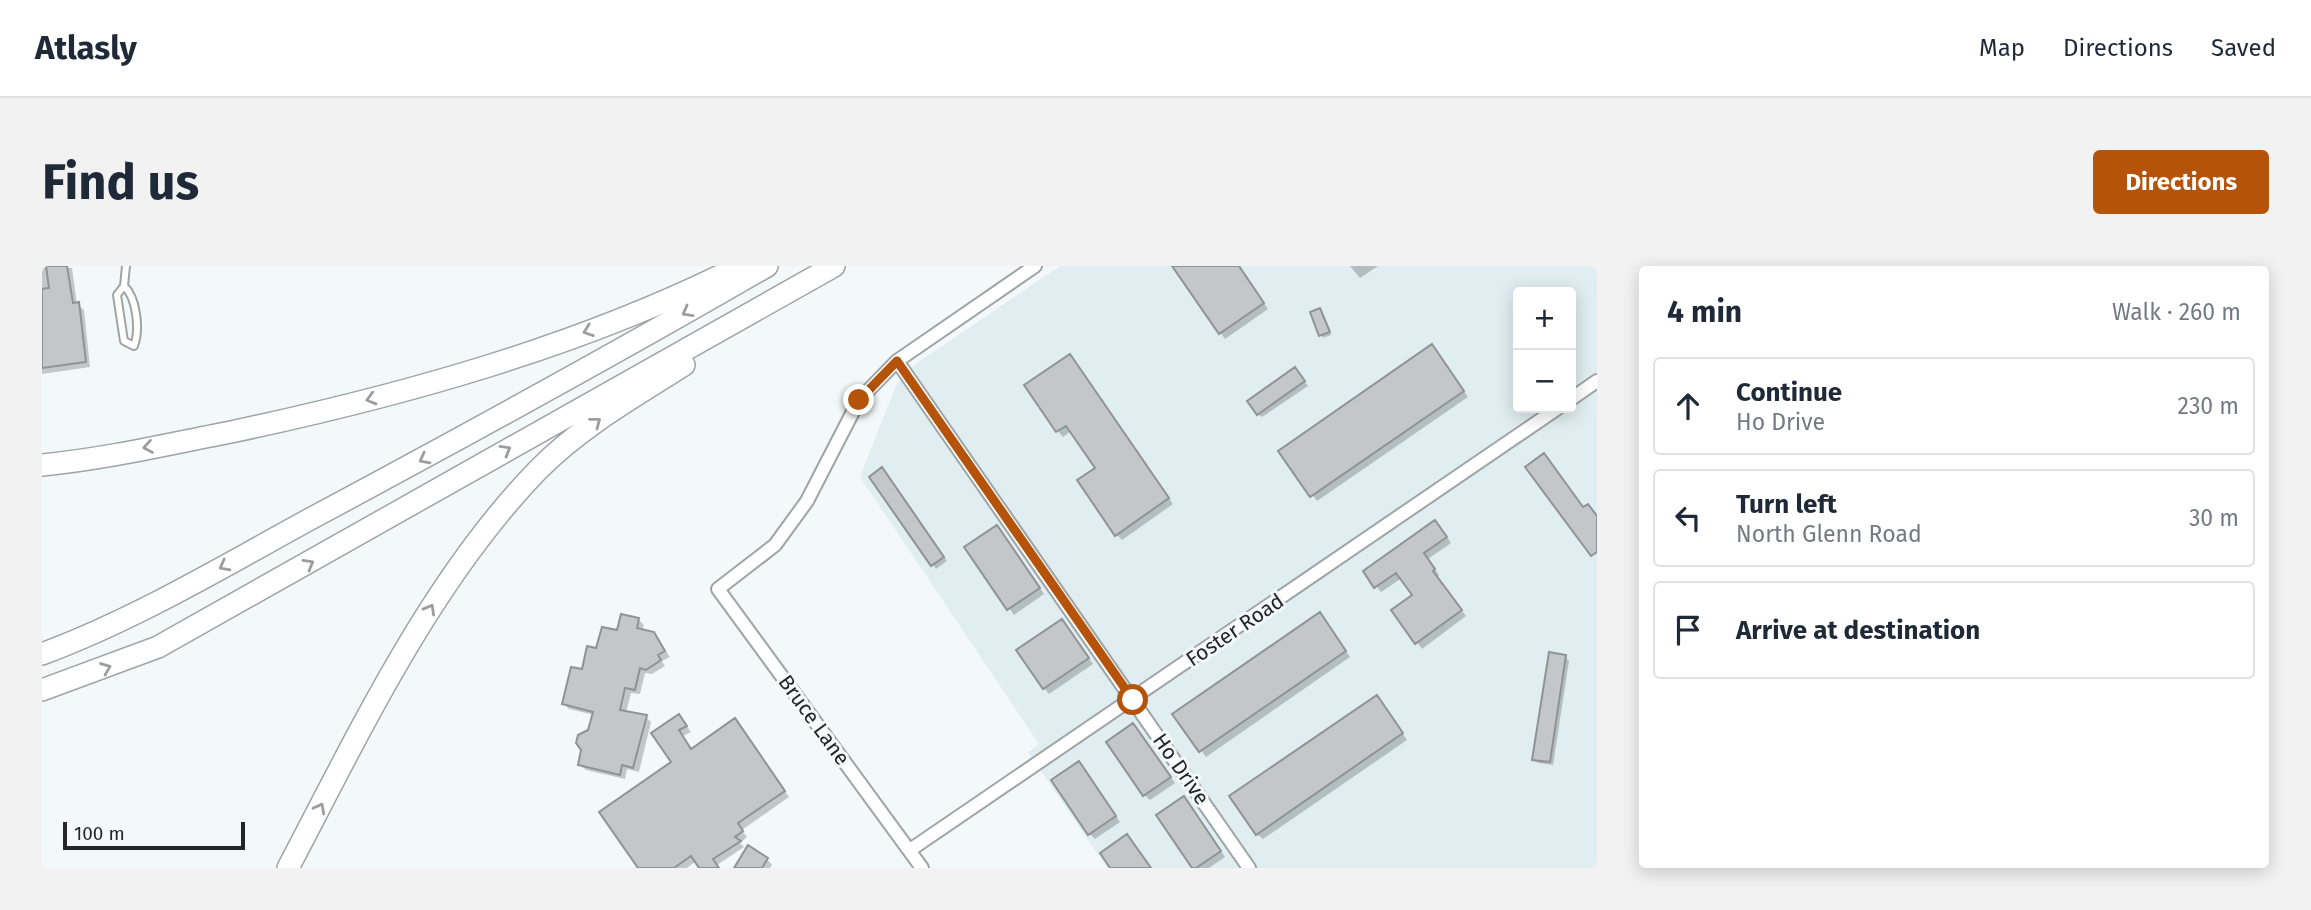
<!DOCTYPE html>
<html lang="en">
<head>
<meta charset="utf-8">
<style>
	body { margin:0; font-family:"Fira Sans",sans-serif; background:#f2f2f3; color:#1f2937 }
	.controls { position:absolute; right:21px; top:21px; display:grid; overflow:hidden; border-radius:7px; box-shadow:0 4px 18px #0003 }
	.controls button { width:63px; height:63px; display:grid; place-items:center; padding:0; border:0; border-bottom:2px solid #e0e1e3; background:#fff; color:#1f2937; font:35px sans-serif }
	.scale { position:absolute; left:21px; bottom:18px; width:182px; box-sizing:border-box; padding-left:7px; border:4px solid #232526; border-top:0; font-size:19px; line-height:24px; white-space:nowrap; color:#232526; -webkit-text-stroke:5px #f3f9fa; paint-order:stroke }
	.stop { position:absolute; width:21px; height:21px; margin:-16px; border:5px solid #b45309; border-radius:50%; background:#fff }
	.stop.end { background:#b45309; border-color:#fff; box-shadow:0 2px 7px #0008 }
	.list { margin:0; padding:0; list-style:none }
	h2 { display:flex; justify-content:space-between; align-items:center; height:91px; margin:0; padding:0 28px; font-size:30px }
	h2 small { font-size:23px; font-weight:400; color:#747a83 }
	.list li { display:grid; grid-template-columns:46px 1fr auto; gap:21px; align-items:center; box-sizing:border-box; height:98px; margin:0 14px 14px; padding:0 14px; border:2px solid #e0e1e3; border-radius:7px }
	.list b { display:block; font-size:26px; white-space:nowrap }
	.list p { margin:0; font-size:23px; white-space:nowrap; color:#747a83 }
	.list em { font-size:23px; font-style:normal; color:#747a83 }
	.icon { flex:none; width:38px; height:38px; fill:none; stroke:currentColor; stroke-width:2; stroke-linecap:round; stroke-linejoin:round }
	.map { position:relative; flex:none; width:1555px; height:602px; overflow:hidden; border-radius:7px }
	header { display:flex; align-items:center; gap:42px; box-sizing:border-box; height:98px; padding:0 35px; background:#fff; border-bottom:2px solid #e0e1e3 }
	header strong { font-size:33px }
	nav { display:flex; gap:38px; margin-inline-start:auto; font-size:24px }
	.intro { display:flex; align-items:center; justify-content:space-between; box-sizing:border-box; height:168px; padding:0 42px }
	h1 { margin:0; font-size:49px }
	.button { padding:18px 32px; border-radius:7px; background:#b45309; color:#fff; font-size:24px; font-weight:700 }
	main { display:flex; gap:42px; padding:0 42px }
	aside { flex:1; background:#fff; border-radius:7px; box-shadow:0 4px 18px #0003 }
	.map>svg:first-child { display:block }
	.built { fill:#e0eef2; fill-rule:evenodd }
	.shadow { fill:#0003 }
	.building { fill:#c3c7ca; stroke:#8f9396; stroke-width:2 }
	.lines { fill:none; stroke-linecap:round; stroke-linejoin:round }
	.lane-casing { stroke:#9fa4a5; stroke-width:10 }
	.street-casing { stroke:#9fa4a5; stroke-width:16 }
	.highway-casing { stroke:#9fa4a5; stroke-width:24 }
	.lane { stroke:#fff; stroke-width:6 }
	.street { stroke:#fff; stroke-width:12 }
	.highway { stroke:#fff; stroke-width:21 }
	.oneway { stroke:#9c9d9d }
	.route { stroke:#b45309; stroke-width:9 }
	.labels { text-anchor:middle; stroke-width:6; stroke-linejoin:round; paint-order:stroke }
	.street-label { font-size:21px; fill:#232526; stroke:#f3f9fa }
</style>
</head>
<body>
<header>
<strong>Atlasly</strong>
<nav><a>Map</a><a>Directions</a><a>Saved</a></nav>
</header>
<div class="intro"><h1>Find us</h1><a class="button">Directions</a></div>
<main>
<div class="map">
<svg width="1555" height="602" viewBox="0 0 1555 602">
	<rect width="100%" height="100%" fill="#f3f9fa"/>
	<!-- built -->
	<path class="built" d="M1018 0H1555V602H1065L986 486 997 478 818 211 855 117 875 97ZM1476 26H1529V142H1476Z"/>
	<!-- shadow -->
	<path class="shadow" d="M0 0 30 2 35 38 42 44 48 101 0 108Z
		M1132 0H1197L1226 43 1183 73Z
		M1308 0H1336L1318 12Z
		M1278 44 1289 69 1281 72 1270 47Z
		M1395 86 1426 131 1275 235 1239 185Z
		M1028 90 1131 238 1080 274 1075 269 1055 202 1029 165 1021 171 1016 165 984 120Z
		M1257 107 1266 120 1220 151 1216 148Z
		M844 208 905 295 894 303 829 211Z
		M955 261 1002 328 972 349 925 282Z
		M1398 261 1409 277 1386 293 1397 309 1395 311 1424 350 1380 383 1351 344 1372 329 1360 312 1339 326 1323 306Z
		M596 353 602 359 600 365 612 368 628 391 620 395 623 400 610 408 603 407 598 428 589 427 584 447 604 451 609 456 597 506 585 503 583 513 544 504 538 499 552 449 527 443 522 438 555 384Z
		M1283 354 1308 391 1164 491 1133 448Z
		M1020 355 1051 398 1007 428 1002 422Z
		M1523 391 1527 395 1511 499 1496 497 1492 493Z
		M1340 436 1365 474 1221 573 1215 568Z
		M637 450 649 466 641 470 650 484 693 454 747 531 700 564 705 571 698 577 702 581 675 599 677 602H659L654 595 645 602H594L631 496Z
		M1091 459 1133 517 1108 534 1102 529Z
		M1042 503 1078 556 1053 573 1048 568Z
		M1147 538 1183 591 1167 602H1152Z
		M725 593 730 599 728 602H694Z"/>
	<!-- building -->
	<path class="building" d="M4 0H25L31 37 37 36 44 96 0 102V23L7 22Z
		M1130 0H1197L1222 37 1177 68Z
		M1278 42 1288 66 1277 70 1268 46Z
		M1390 78 1422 125 1268 231 1236 185Z
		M1028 88 1127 232 1073 270 1035 214 1053 202 1024 160 1014 166 982 119Z
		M1253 101 1263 115 1215 149 1205 135Z
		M1502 187 1541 241 1546 238 1555 250V286L1549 290 1483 201Z
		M840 201 902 291 889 300 827 211Z
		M1393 254 1405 271 1382 287 1393 303 1391 305 1420 344 1373 378 1349 344 1370 329 1354 307 1332 322 1321 305Z
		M955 259 998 322 965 344 922 281Z
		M1278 346 1304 385 1157 486 1130 448Z
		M579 348 597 352 595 362 612 366 623 385 616 389 619 394 604 404 598 402 593 424 583 422 578 444 605 449 591 502 580 499 578 509 536 499 539 484 534 477 536 469 546 464 551 446 520 438 529 401 540 403 545 380 554 382 560 361 575 364Z
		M1020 353 1047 392 1001 423 974 384Z
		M1507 386 1524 389 1508 496 1490 494Z
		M1335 429 1361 467 1214 569 1187 530Z
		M637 448 645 460 637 464 649 483 693 452 743 525 696 557 701 565 693 571 699 575 671 593 677 602H657L649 590 632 602H596L557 546 629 496 609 467Z
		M1091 457 1129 511 1101 530 1064 476Z
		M1037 495 1074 550 1046 569 1009 514Z
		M1142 530 1179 585 1154 602H1150L1114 549Z
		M1085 568 1109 602H1068L1058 587Z
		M706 579 726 592 720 602H692Z"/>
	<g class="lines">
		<!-- lane casing -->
		<g class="lane-casing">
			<path id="lane" d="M82 20C95 32 98 64 92 80L82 75 75 29 82 20 84 0"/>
		</g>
		<!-- street casing -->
		<g class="street-casing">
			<path id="street" d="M855 95 1207 602
				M1529 133 1555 115
				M868 584 1516 142
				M880 602 676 323 733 279 765 235 817 134 855 95 993 0"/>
		</g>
		<!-- highway casing -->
		<g class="highway-casing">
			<path id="highway" d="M0 199C63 193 127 178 189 166 363 129 539 80 698 0
				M0 388C94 353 182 300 270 252 423 170 575 87 725 0
				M0 424 116 381 792 0
				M246 602C317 467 389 314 496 204 538 161 592 131 642 99"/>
		</g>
		<!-- lane -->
		<use href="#lane" class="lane"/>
		<!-- street -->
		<use href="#street" class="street"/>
		<!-- highway -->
		<use href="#highway" class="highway"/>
	</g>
	<!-- one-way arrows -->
	<defs><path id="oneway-chevron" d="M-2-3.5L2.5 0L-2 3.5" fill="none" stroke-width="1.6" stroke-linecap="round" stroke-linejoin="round" transform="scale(1.75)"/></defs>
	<g class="oneway">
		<use href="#oneway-chevron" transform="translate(645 46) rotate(151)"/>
		<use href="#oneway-chevron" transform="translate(546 65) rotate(160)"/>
		<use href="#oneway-chevron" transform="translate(329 133) rotate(164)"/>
		<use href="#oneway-chevron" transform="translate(554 156) rotate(-38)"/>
		<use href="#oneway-chevron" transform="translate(106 181) rotate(170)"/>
		<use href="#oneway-chevron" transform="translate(464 184) rotate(-30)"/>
		<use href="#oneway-chevron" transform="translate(382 193) rotate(152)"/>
		<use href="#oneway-chevron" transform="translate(267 298) rotate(-30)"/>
		<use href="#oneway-chevron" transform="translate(182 300) rotate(152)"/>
		<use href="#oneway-chevron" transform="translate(388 343) rotate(-61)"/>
		<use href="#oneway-chevron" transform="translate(64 402) rotate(-22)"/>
		<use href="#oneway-chevron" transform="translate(278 542) rotate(-62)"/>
	</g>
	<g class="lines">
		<!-- route -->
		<path class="route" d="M817 134 855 95 1091 434"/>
	</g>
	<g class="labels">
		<!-- street labels -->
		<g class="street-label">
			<text transform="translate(1193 364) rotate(-34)" y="7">Foster Road</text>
			<text transform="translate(772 454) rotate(54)" y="7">Bruce Lane</text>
			<text transform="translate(1139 503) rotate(55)" y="7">Ho Drive</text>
		</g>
	</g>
</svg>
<div class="controls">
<button>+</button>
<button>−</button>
</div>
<div class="scale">100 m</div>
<div class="stop" style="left:1091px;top:434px"></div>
<div class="stop end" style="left:817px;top:134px"></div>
</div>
<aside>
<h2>4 min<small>Walk · 260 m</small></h2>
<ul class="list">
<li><svg class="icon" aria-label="ahead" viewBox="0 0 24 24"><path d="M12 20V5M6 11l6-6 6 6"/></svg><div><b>Continue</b><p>Ho Drive</p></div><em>230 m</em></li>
<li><svg class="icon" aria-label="left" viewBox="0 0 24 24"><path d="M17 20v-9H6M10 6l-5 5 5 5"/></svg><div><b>Turn left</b><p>North Glenn Road</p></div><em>30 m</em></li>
<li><svg class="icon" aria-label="arrive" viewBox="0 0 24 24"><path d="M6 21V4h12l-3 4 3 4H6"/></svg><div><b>Arrive at destination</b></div></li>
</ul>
</aside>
</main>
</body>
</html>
